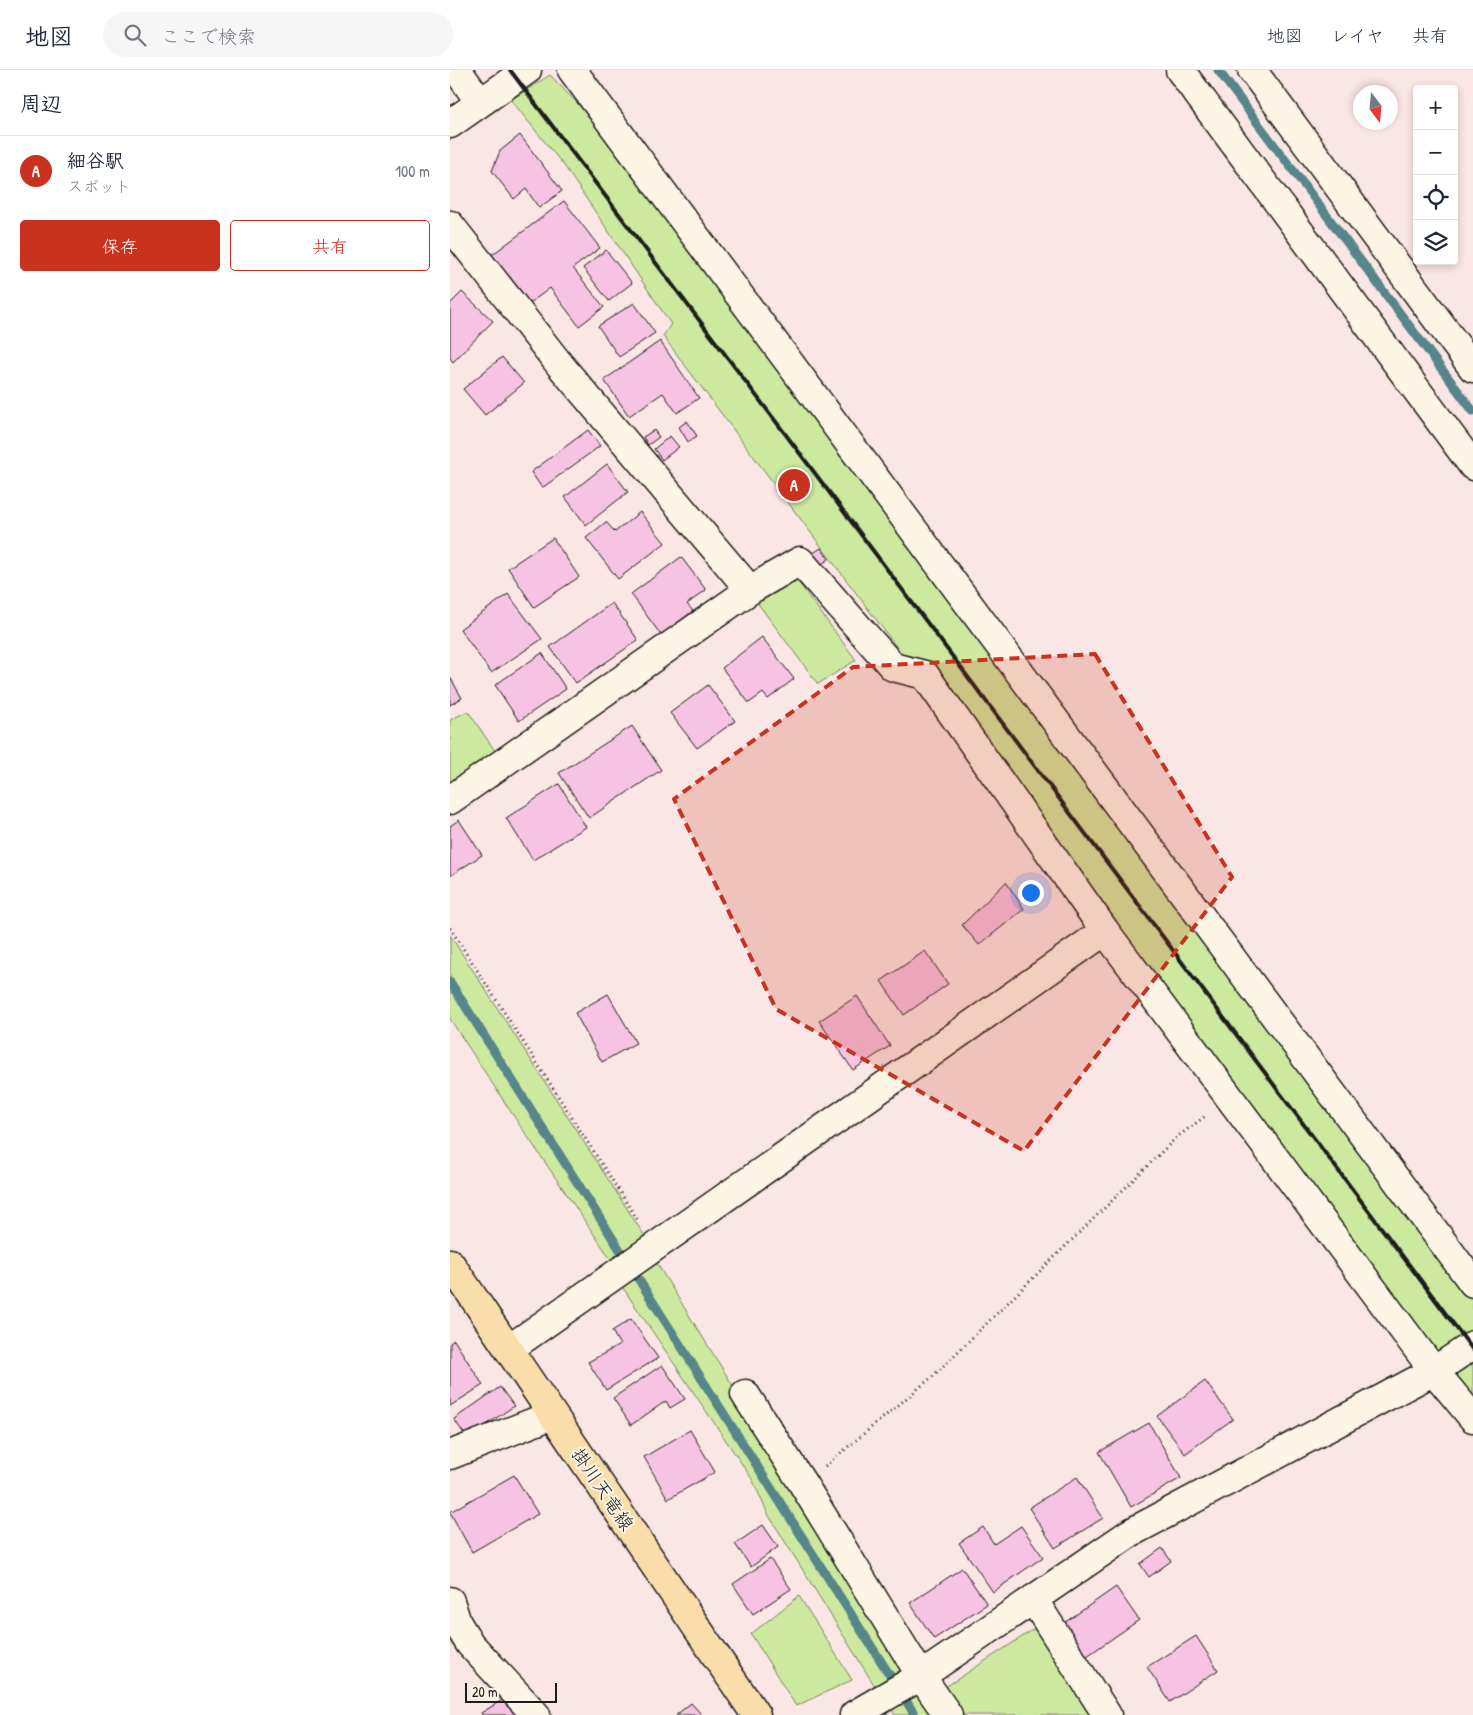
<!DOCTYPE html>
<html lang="ja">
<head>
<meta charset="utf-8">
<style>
	body { margin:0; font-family:"Patrick Hand","Klee One",sans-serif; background:#f6f6f7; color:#1f2937 }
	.controls { position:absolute; right:15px; top:15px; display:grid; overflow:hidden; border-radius:5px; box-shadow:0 2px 8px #0003 }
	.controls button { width:45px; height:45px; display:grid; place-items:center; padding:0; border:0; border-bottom:1px solid #e0e1e3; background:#fff; color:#1f2937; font:25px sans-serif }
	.compass { position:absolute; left:903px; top:15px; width:45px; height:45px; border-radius:50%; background:#fff; box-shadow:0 2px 8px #0003; rotate:164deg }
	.scale { position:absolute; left:15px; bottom:12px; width:92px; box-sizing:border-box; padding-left:5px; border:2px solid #1c1c1c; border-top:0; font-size:14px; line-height:18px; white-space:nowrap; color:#1c1c1c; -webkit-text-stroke:4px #fcf5e5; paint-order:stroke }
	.you { position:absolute; left:580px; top:822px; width:18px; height:18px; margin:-12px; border:4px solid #fff; border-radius:50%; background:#1a73e8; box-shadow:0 0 0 8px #1a73e833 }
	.badge { display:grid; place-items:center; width:32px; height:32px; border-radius:50%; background:#c8321e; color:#fff; font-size:16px; font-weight:700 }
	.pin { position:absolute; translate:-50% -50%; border:2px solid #fff; box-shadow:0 1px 5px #0006 }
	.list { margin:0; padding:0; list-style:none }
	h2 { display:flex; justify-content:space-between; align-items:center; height:65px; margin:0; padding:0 20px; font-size:21px }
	h2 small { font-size:16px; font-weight:400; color:#747a83 }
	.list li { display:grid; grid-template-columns:32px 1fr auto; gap:15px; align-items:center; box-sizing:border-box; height:70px; padding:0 20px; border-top:1px solid #e0e1e3 }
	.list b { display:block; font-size:19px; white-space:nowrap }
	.list p { margin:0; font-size:16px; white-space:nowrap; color:#747a83 }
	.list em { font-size:16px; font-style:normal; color:#747a83 }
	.actions { display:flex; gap:10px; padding:15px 20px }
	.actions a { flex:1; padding:11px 0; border:1px solid #c8321e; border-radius:5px; text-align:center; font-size:18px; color:#c8321e }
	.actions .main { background:#c8321e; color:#fff }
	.icon { flex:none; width:28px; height:28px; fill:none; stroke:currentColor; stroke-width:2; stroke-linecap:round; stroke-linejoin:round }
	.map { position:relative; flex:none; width:1023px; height:1645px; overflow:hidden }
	header { display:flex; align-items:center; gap:30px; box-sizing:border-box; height:70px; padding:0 25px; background:#fff; border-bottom:1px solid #e0e1e3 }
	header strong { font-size:24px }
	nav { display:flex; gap:28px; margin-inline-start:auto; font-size:18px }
	.search { width:350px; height:45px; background:#f6f6f7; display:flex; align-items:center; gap:12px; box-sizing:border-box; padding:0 18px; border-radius:28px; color:#747a83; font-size:19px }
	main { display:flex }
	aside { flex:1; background:#fff }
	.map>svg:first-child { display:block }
	.green { fill:#cde99f; stroke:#74825e }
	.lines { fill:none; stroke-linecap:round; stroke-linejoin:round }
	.stream { stroke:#56868a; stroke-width:9 }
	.building { fill:#f6c3e2; stroke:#1c1c1c }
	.minor-casing { stroke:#1c1c1c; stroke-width:31 }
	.major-casing { stroke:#1c1c1c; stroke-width:31 }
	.path { stroke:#1c1c1c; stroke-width:3; stroke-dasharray:1 4; stroke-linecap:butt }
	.minor { stroke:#fcf5e5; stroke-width:28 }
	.major { stroke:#f9deab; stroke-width:28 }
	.rail { stroke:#1c1c1c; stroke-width:4 }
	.marked { fill:#c8321e; fill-opacity:0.2; stroke:#c8321e; stroke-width:4; stroke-dasharray:10 6; stroke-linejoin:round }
	.labels { text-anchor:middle; stroke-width:4; stroke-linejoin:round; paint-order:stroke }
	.street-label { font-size:19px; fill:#1c1c1c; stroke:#fcf5e5 }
</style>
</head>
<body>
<header>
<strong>地図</strong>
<div class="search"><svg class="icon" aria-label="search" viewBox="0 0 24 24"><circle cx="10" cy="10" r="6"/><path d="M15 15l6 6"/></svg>ここで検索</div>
<nav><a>地図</a><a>レイヤ</a><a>共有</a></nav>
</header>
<main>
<aside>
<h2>周辺<small></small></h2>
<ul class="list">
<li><span class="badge">A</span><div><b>細谷駅</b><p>スポット</p></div><em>100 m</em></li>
</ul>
<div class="actions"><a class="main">保存</a><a>共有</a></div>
</aside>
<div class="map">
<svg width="1023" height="1645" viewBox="0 0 1023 1645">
	<rect width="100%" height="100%" fill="#fae6e4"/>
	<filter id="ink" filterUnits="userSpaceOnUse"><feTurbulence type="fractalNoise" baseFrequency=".02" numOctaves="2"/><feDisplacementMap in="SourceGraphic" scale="10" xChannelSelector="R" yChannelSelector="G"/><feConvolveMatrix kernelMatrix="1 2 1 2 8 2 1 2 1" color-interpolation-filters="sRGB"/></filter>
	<g filter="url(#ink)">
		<!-- green -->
		<path class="green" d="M100 5 152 59 1023 1222V1339L929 1219 213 266 221 254 115 97 61 30Z
			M348 512 406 590 368 614 306 531 329 513Z
			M18 641 45 681 0 712V650Z
			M0 865 196 1168 162 1191 65 1048 0 949Z
			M204 1189 464 1606 431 1626 318 1444 302 1409 169 1212Z
			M349 1526 402 1610 346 1636 301 1564Z
			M587 1557 658 1645H509L491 1620Z
			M471 1620 489 1645H445L440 1636Z"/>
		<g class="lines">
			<!-- stream -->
			<path class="stream" d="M768 0 1023 341
				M0 912 465 1645"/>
		</g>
		<!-- building -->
		<path class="building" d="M70 65 112 121 89 138 76 119 64 129 42 101 50 81Z
			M114 131 150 178 123 198 154 237 129 256 100 218 76 236 39 187Z
			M156 180 182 213 159 231 133 198Z
			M12 222 43 251 3 292 0 288V234Z
			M184 233 205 263 169 287 148 256Z
			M210 271 249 328 227 343 213 323 179 346 154 310Z
			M52 287 74 313 35 345 13 319Z
			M237 351 247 366 238 372 229 357Z
			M138 360 150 376 92 418 81 402Z
			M204 360 209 367 198 375 193 367Z
			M220 366 229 377 212 390 204 379Z
			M157 394 178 422 136 455 115 427Z
			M341 400 357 421 347 429 331 408Z
			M190 442 215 473 168 509 136 468 156 452 165 462Z
			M103 468 129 507 84 537 58 498Z
			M371 478 379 489 368 497 360 485Z
			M231 487 256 520 237 534 243 541 211 565 181 524Z
			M58 524 92 569 41 603 10 559Z
			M162 533 188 570 126 613 100 577Z
			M312 567 344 609 318 629 313 623 299 633 272 598Z
			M92 583 116 619 69 651 45 615Z
			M0 607 12 628 0 635Z
			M258 615 285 651 247 678 220 643Z
			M182 656 211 700 139 748 109 703Z
			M109 714 136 757 83 790 56 748Z
			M9 750 32 785 0 806V756Z
			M556 812 574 839 529 875 512 855Z
			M475 881 498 914 454 945 431 911Z
			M158 924 186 973 152 992 125 943Z
			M407 926 440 976 403 1000 369 951Z
			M181 1249 208 1288 156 1320 138 1292 170 1275 162 1261Z
			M4 1270 33 1315 0 1336V1273Z
			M212 1295 235 1329 220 1338 216 1331 181 1355 163 1328Z
			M755 1311 783 1349 735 1384 707 1346Z
			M50 1317 64 1336 17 1368 4 1349Z
			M699 1353 731 1408 681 1437 649 1382Z
			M240 1360 265 1402 218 1429 194 1387Z
			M64 1405 88 1444 22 1482 0 1442Z
			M627 1407 653 1448 605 1478 579 1438Z
			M313 1455 328 1477 301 1497 285 1474Z
			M571 1456 593 1487 543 1522 509 1473 533 1457 544 1474Z
			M712 1478 721 1491 699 1507 690 1494Z
			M320 1489 341 1519 303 1544 283 1514Z
			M512 1498 537 1534 484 1569 460 1533Z
			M666 1517 689 1550 637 1586 614 1553Z
			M746 1566 768 1600 720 1632 697 1597Z
			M62 1624 75 1645H32L31 1643Z
			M241 1633 252 1645H226Z"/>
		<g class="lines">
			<!-- minor casing -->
			<g class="minor-casing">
				<path id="minor" d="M7 0 30 32
					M122 0 1023 1213
					M730 0 1023 396
					M802 0 1023 298
					M0 54 77 0
					M0 155 110 295 300 520 0 730
					M300 520 350 491 443 597 475 605 655 861 984 1301 1023 1348
					M59 1279 655 861
					M295 1324 353 1414 471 1606 498 1645
					M0 1385 102 1345
					M583 1529 657 1645
					M0 1531 7 1553 20 1574 86 1645
					M404 1645 471 1606 680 1463 984 1301 1023 1275"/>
			</g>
			<!-- major casing -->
			<g class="major-casing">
				<path id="major" d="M0 1193 306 1645"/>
			</g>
			<!-- path -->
			<path class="path" d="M0 858 189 1152
				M375 1396 482 1307 727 1067 757 1045"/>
			<!-- minor -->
			<use href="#minor" class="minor"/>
			<!-- major -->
			<use href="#major" class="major"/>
			<!-- rail -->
			<path class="rail" d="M60 0 361 398 1023 1280"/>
		</g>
	</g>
	<!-- marked area -->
	<path class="marked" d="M645 584 782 807 574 1081 326 939 224 729 403 597Z"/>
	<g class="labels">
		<!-- street labels -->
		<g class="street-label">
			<text transform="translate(153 1419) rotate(56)" y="7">掛川天竜線</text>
		</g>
	</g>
</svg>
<div class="controls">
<button>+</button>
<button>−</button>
<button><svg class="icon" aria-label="locate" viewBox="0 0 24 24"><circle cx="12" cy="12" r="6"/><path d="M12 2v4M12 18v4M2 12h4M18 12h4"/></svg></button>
<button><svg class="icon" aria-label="layers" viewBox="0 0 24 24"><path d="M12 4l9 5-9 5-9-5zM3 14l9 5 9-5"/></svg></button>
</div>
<svg class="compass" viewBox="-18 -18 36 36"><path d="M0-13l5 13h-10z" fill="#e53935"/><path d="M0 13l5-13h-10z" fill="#747a83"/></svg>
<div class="scale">20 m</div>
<div class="you"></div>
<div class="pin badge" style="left:344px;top:415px">A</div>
</div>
</main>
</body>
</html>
